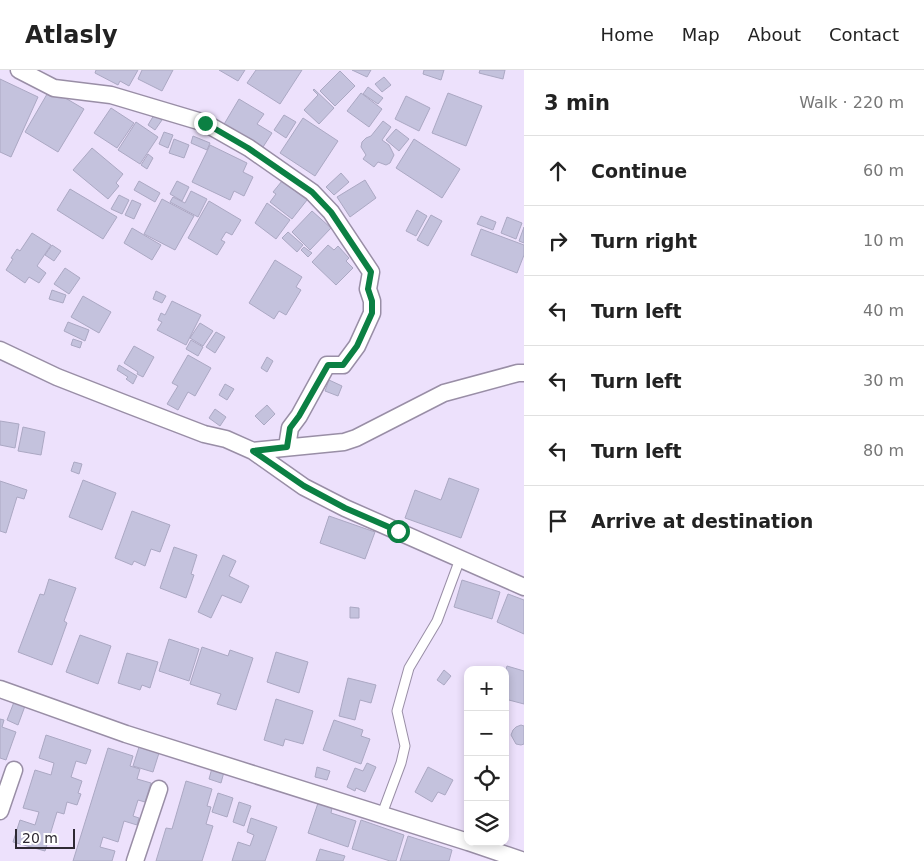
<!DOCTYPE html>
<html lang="en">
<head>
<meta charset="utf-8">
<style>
	body { margin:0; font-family:"DejaVu Sans",sans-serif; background:#f2f2f2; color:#222 }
	.controls { position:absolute; right:15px; bottom:15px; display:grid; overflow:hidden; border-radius:10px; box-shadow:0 2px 8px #0003 }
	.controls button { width:45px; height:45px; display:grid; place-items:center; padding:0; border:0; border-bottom:1px solid #e0e0e0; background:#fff; color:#222; font:25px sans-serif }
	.scale { position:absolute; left:15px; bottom:12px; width:60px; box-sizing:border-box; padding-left:5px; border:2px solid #2e2933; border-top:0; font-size:14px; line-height:18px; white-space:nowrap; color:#2e2933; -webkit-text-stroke:4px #fff; paint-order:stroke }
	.stop { position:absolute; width:15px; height:15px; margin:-11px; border:4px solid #0b8043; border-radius:50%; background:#fff }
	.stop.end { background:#0b8043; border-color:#fff; box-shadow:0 1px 5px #0008 }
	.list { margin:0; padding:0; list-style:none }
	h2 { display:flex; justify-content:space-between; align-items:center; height:65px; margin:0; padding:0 20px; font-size:21px }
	h2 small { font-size:16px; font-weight:400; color:#767676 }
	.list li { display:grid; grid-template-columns:32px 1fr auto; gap:15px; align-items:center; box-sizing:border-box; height:70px; padding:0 20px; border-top:1px solid #e0e0e0 }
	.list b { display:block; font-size:19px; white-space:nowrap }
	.list em { font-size:16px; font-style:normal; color:#767676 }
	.icon { flex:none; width:28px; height:28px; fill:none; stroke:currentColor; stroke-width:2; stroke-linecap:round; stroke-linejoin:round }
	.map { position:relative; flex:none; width:524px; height:791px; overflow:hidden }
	header { display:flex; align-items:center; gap:30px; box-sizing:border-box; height:70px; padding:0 25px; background:#fff; border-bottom:1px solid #e0e0e0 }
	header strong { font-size:24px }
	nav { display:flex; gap:28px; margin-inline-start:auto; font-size:18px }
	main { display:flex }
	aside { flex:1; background:#fff }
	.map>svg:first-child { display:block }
	.building { fill:#c4c2dd; stroke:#aba8c3 }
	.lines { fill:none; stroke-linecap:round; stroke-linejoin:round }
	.service-casing { stroke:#998ea6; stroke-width:11 }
	.minor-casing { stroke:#998ea6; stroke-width:19 }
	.service { stroke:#fff; stroke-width:9 }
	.minor { stroke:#fff; stroke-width:16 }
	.route { stroke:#0b8043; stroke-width:6 }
</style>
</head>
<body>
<header>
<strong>Atlasly</strong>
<nav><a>Home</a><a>Map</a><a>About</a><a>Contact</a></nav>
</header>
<main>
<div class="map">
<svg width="524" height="791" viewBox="0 0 524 791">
	<rect width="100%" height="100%" fill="#ede1fc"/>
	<!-- building -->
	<path class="building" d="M96 0H138L129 16 120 11 118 15 95 3Z
		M142 0H173L162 21 138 9Z
		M219 0H245L238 11Z
		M256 0H302L280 34 247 13Z
		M352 0H371L367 7Z
		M424 0H444L441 10 423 4Z
		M480 0H505L503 9 479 3Z
		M340 1 355 16 335 36 320 21Z
		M384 7 391 15 382 22 375 14Z
		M0 9 38 27 11 87 0 82Z
		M368 17 383 28 378 34 363 24Z
		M50 19 84 39 58 82 25 62Z
		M314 19 334 38 319 54 304 40 318 25 313 20Z
		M361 23 382 39 369 57 347 41Z
		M448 23 482 36 466 76 432 63Z
		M406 26 430 38 419 61 395 49Z
		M239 29 264 44 257 54 272 63 263 77 249 68 248 71 223 56Z
		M111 38 134 53 117 78 94 63Z
		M154 45 162 50 155 60 148 55Z
		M284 45 296 52 286 68 274 60Z
		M303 48 338 71 315 106 280 83Z
		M383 51 391 57 382 70 389 75 394 85 390 93 386 95 378 92 374 97 363 89 366 85 361 77 362 72 366 68 371 66Z
		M136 52 158 67 140 94 118 80Z
		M396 59 409 69 399 81 386 70Z
		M164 62 173 65 168 78 159 74Z
		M193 66 210 73 207 80 191 73Z
		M174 69 189 75 184 88 169 83Z
		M414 69 460 99 442 128 396 98Z
		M210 75 247 93 243 102 253 107 244 126 234 121 230 130 192 112Z
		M92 78 123 104 116 113 119 116 108 129 73 100Z
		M148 84 153 88 147 99 141 95Z
		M341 103 349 112 334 125 326 117Z
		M365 110 376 128 350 147 337 127Z
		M139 111 160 123 155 132 134 120Z
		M177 111 189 117 182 131 170 124Z
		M282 111 307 130 292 149 270 132 276 124 273 122Z
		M70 119 117 147 103 169 57 140Z
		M191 121 207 129 198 147 170 132 173 127 185 133Z
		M119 125 129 130 122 144 111 139Z
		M162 129 194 146 175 180 144 164Z
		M132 130 141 134 134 149 125 145Z
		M209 131 241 150 232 165 226 162 221 170 225 172 217 185 188 168Z
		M267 133 290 150 276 169 255 153Z
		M417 140 427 146 416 166 406 161Z
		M312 141 331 158 310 180 292 162Z
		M431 145 442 151 428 176 417 170Z
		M481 146 496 152 493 160 477 154Z
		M507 147 522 153 516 169 501 163Z
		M524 157V173L519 171Z
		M132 158 161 175 152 190 124 173Z
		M481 159 524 175V185L517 203 471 185Z
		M288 162 303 175 297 182 282 168Z
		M32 163 51 175 37 196 46 203 39 213 29 207 25 213 6 200 13 189 11 188 17 179 20 181Z
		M52 175 61 181 54 191 45 185Z
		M328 175 334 180 338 176 349 188 346 191 353 198 336 215 312 192Z
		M304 177 312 183 308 187 301 180Z
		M275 190 302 207 296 217 301 220 286 245 279 241 274 249 249 233Z
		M65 198 80 208 69 224 54 214Z
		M52 220 66 225 63 233 49 229Z
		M156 221 166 226 162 233 153 229Z
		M83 226 111 242 99 263 71 247Z
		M172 231 201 245 186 275 157 260 162 252 158 250 161 243 165 245Z
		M68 252 89 260 85 271 64 261Z
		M200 253 213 261 203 276 190 268Z
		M216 262 225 267 215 283 206 277Z
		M73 269 82 272 80 278 71 275Z
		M191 270 203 277 198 286 186 279Z
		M134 276 154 287 143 307 137 304 138 302 124 293Z
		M188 285 211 298 195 326 188 322 178 340 167 334 178 316 172 313Z
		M267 287 273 291 267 302 261 298Z
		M119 295 137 306 133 314 126 309 128 307 117 300Z
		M329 310 342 316 338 326 325 321Z
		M225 314 234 319 227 330 219 325Z
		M267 335 275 344 264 355 255 346Z
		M215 339 226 347 220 356 209 348Z
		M0 351 19 354 15 378 0 375Z
		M23 357 45 362 41 385 18 381Z
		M74 392 82 394 79 404 71 401Z
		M449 408 479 419 461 468 405 448 415 420 441 430Z
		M83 410 116 423 102 460 69 447Z
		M0 411 27 420 24 429 17 427 6 463 0 461Z
		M132 441 170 455 160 482 151 479 145 496 134 491 132 495 115 488Z
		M329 446 375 462 365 489 320 473Z
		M174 477 197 485 191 504 194 505 186 528 160 518Z
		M223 485 236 491 229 506 249 516 241 533 222 525 211 548 198 542Z
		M49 509 76 518 64 551 67 553 52 595 18 582 40 524 44 525Z
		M462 510 500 522 492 549 454 537Z
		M508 524 524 530V564L497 552Z
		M350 537 359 538V548H350Z
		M80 565 111 576 98 614 66 602Z
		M169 569 199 579 189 611 159 601Z
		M202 577 228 586 230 580 253 588 236 640 217 634 221 624 190 614Z
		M276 582 308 592 299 623 267 612Z
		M127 583 158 592 150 618 142 615 140 620 118 613Z
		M507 596 524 601V634L505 629V603Z
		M444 600 451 606 444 615 437 610Z
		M348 608 376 615 371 633 360 630 355 650 339 646Z
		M276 629 313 641 303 674 285 669 283 676 264 670Z
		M14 632 25 636 18 655 7 650Z
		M0 649 4 650 2 657 16 662 6 690 0 688Z
		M334 650 363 660 361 666 370 669 361 694 323 680Z
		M521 655 524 656V674L521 675 516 674 511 665 513 660 516 657Z
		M46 665 91 680 86 694 76 691 71 707 82 711 78 723 81 724 77 735 67 732 64 744 57 742 45 781 13 772 20 750 35 755 39 742 23 738 35 700 51 705 54 693 39 688Z
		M139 677 159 683 153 702 133 696Z
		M108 678 133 686 130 696 140 699 137 709 151 713 145 732 138 730 133 746 139 748 137 755 124 751 118 772 103 767 100 777 115 781 112 791H73Z
		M367 693 376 697 365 722 356 718 355 721 347 717 355 698 363 701Z
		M317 697 330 701 327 710 315 707Z
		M428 697 453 710 445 725 438 722 432 732 415 722Z
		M212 698 224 702 221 713 209 709Z
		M186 711 212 719 207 736 211 737 206 754 213 756 202 791H156L166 758 172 759Z
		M218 723 233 728 227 747 212 742Z
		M239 732 251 736 244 756 233 752Z
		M318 733 332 738 331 743 356 751 348 777 308 763Z
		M251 748 277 757 265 791H232L238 772 250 776 254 765 247 762Z
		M361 750 404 765 396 791H390L352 779Z
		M408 766 452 780 449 791H400Z
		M320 779 345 786 343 791H316Z"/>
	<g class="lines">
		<!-- service casing -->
		<g class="service-casing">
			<path id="service" d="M382 744 401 693 405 676 397 641 409 598 437 551 460 489"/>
		</g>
		<!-- minor casing -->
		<g class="minor-casing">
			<path id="minor" d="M19 0 54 18 111 25 205 53 249 78 312 122 331 142 371 202 368 219 372 231V243L357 276 343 295H327L299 346 290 358 287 377
				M0 280 57 307 126 334 204 364 226 369 253 381 304 417 345 438 524 517
				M253 381 344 372 356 368 444 323 518 303H524
				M0 619 126 664 468 772
				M0 741 14 700
				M468 772 524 791
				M135 791 159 719"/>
		</g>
		<!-- service -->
		<use href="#service" class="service"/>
		<!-- minor -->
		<use href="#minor" class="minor"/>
	</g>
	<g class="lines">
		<!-- route -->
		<path class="route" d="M205 53 248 78 312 122 331 142 371 202 368 219 372 231V243L357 276 343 295H328L299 346 290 358 287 377 253 381 304 416 345 438 398 461"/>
	</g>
</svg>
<div class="controls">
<button>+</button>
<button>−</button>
<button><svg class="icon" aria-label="locate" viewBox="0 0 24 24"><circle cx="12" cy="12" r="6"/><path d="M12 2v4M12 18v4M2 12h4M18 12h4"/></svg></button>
<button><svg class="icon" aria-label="layers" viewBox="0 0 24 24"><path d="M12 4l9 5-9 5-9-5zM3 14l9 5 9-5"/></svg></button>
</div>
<div class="scale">20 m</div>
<div class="stop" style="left:398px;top:461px"></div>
<div class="stop end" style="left:205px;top:53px"></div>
</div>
<aside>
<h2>3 min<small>Walk · 220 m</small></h2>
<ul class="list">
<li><svg class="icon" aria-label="ahead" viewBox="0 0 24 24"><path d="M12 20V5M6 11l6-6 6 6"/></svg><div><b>Continue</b></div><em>60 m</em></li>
<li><svg class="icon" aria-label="right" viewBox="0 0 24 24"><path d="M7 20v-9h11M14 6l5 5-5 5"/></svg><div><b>Turn right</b></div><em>10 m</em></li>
<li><svg class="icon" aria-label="left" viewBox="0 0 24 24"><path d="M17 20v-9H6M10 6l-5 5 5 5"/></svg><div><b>Turn left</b></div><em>40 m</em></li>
<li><svg class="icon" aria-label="left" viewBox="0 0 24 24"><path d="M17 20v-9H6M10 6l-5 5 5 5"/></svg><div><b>Turn left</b></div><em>30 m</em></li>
<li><svg class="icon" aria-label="left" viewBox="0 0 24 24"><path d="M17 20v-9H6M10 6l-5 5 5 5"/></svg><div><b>Turn left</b></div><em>80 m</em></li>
<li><svg class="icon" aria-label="arrive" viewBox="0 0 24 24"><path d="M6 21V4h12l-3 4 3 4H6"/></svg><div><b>Arrive at destination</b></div></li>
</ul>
</aside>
</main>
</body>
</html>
